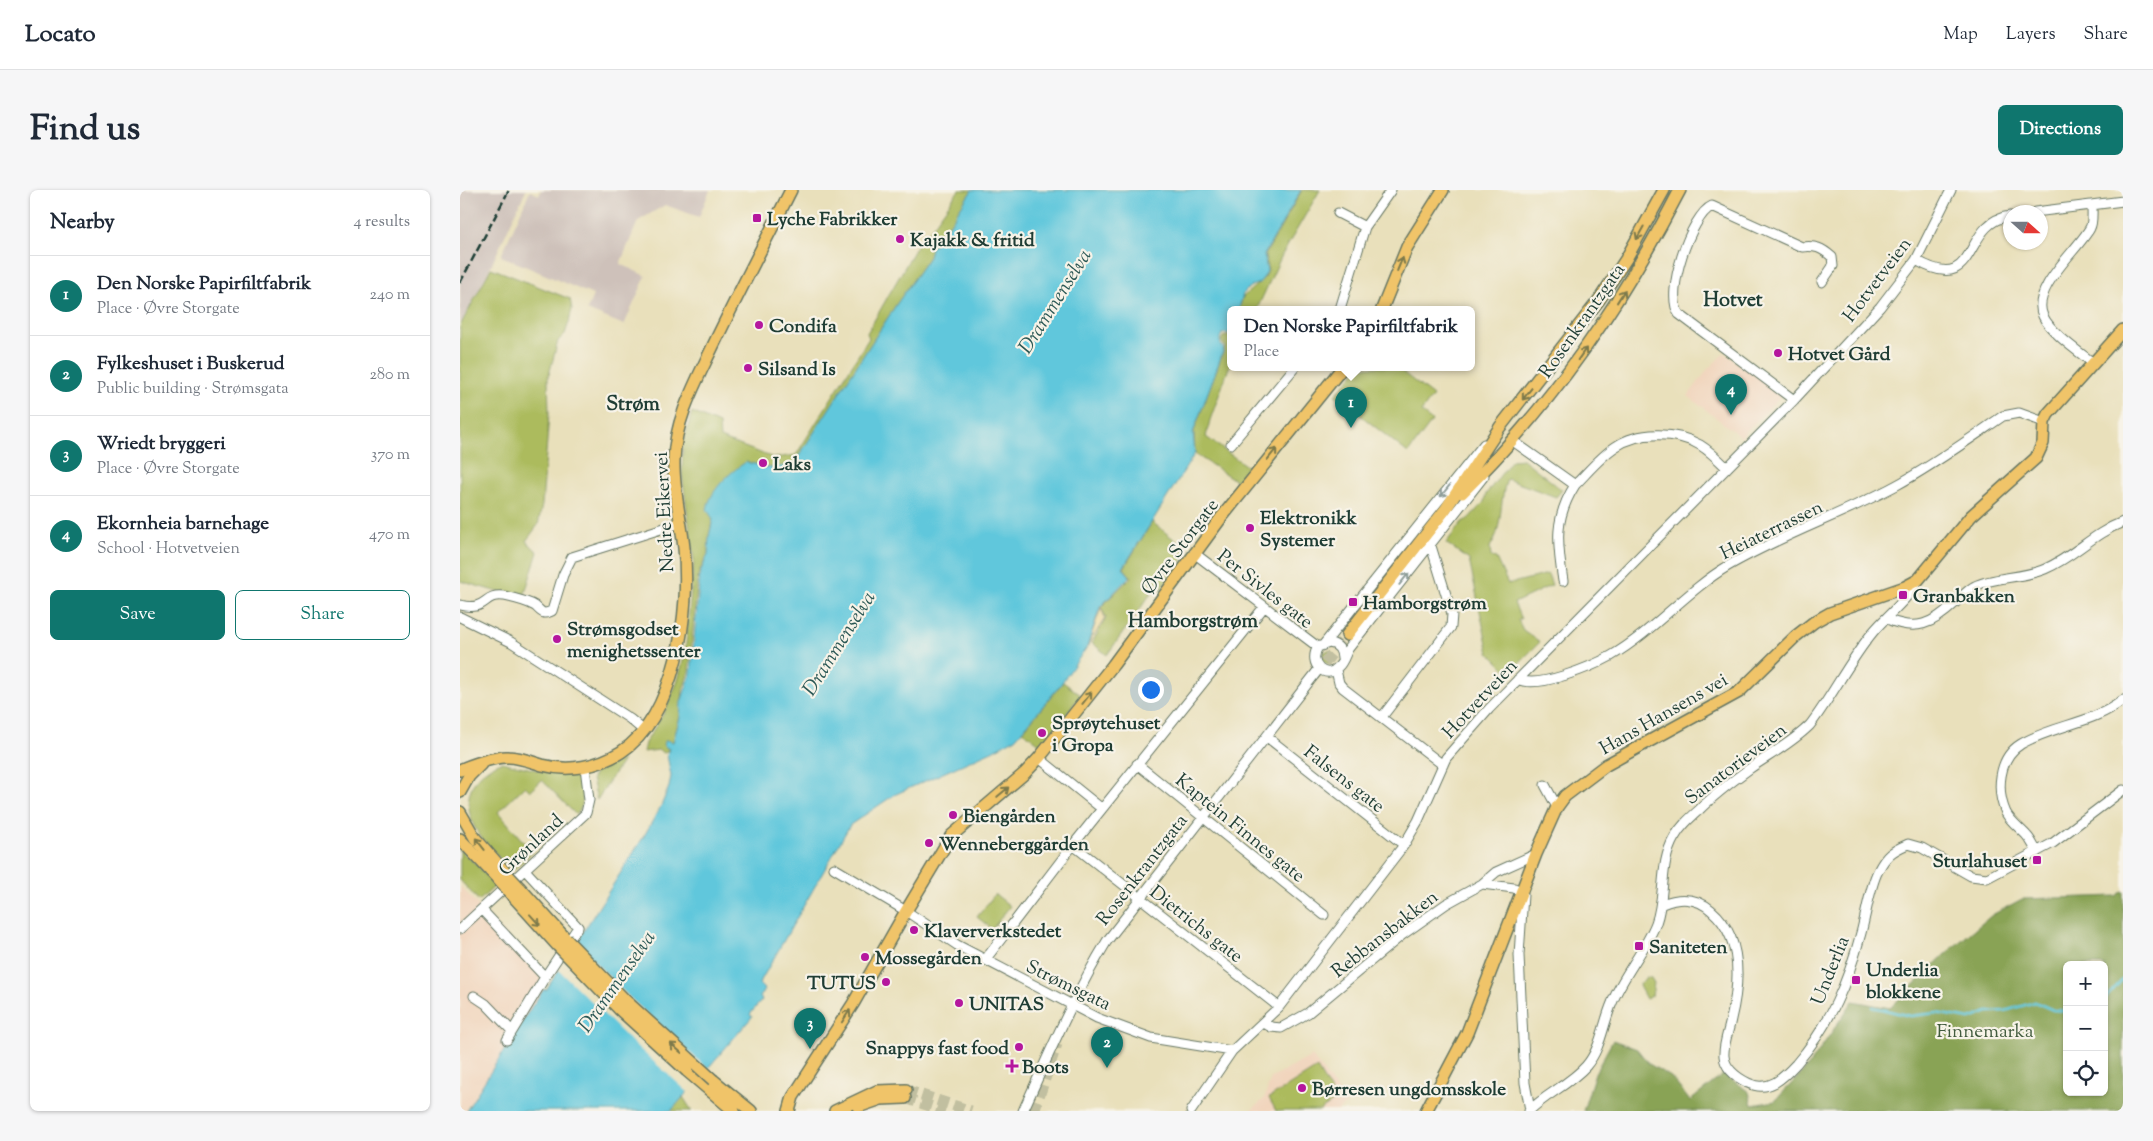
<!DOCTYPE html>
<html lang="en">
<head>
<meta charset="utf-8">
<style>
	body { margin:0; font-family:"Sorts Mill Goudy",serif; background:#f6f6f7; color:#1f2937 }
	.controls { position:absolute; right:15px; bottom:15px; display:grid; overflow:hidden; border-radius:8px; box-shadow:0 1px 4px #0004 }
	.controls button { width:45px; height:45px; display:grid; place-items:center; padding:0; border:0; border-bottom:1px solid #e0e1e3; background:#fff; color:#1f2937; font:25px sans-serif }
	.compass { position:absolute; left:1543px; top:15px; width:45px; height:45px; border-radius:50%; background:#fff; box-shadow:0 1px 4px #0004; rotate:111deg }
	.you { position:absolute; left:690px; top:499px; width:18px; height:18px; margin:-12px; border:4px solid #fff; border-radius:50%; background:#1a73e8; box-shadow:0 0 0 8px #1a73e833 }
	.badge { display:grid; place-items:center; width:32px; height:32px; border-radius:50%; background:#0f766e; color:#fff; font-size:16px; font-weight:700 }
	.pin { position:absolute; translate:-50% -41px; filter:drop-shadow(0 1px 2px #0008) }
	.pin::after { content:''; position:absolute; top:26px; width:18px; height:15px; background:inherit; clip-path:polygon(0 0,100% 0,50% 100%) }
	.popup { position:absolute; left:767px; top:116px; width:248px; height:65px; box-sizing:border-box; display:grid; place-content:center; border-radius:8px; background:#fff; filter:drop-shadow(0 1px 4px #0005); font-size:16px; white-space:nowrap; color:#747a83 }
	.popup b { font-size:19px; color:#1f2937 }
	.popup::after { content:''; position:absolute; left:50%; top:100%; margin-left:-10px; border:10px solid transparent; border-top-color:#fff }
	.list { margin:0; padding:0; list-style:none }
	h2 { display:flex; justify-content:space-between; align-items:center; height:65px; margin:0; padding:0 20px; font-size:21px }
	h2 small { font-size:16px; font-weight:400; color:#747a83 }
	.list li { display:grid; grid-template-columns:32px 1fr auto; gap:15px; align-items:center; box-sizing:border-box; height:80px; padding:0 20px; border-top:1px solid #e0e1e3 }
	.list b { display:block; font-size:19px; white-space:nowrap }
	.list p { margin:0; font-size:16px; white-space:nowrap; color:#747a83 }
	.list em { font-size:16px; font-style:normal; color:#747a83 }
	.actions { display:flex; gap:10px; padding:15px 20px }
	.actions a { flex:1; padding:11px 0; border:1px solid #0f766e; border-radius:8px; text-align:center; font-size:18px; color:#0f766e }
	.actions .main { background:#0f766e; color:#fff }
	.icon { flex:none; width:28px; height:28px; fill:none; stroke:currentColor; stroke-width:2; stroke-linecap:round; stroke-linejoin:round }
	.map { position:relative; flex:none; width:1663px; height:921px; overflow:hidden; border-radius:8px }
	header { display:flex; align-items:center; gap:30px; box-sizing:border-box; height:70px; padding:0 25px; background:#fff; border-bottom:1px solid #e0e1e3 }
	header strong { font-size:24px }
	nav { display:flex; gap:28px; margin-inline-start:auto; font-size:18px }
	.intro { display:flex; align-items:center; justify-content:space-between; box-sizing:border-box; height:120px; padding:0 30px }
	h1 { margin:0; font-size:35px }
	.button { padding:12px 22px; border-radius:8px; background:#0f766e; color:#fff; font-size:18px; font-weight:700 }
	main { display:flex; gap:30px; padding:0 30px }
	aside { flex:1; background:#fff; border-radius:8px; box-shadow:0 1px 4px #0004 }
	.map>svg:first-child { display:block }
	.built { fill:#f1d5bd }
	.industrial { fill:#cec1ba }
	.green { fill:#acbb5d; stroke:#667c48 }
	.forest { fill:#89a354; stroke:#547044; fill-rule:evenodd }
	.sand { fill:#eeda9e; stroke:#868c69 }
	.water { fill:#60c7dc; stroke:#408288 }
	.pier { fill:#e9e0bb }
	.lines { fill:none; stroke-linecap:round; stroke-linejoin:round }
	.stream { stroke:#60c7dc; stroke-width:2.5 }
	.major-tunnel { stroke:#c1bfa0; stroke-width:11; stroke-dasharray:11 5.5; stroke-linecap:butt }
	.minor-casing { stroke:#667663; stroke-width:11 }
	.major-casing { stroke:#667663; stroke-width:14 }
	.minor { stroke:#fff; stroke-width:9 }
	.major { stroke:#f0c469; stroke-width:11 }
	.rail { stroke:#1f3d34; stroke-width:2.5; stroke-dasharray:8 4; stroke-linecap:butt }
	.major-bridge-casing { stroke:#667663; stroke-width:14; stroke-linecap:butt }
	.major-bridge { stroke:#f0c469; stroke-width:11 }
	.oneway { stroke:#7d7a4c }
	.oneway2 { stroke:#8f9e9a }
	.poi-dot { fill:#b5179e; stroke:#f7f3e8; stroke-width:2 }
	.labels { text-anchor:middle; stroke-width:4.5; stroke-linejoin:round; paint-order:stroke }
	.poi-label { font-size:19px; font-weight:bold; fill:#1f3d34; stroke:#f7f3e8; text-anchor:start }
	.street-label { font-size:19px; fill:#1f3d34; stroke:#f7f3e8 }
	.park-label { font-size:19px; fill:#425c3e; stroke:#f7f3e8 }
	.neighbourhood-label { font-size:20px; font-weight:bold; fill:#1f3d34; stroke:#f7f3e8 }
	.water-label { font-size:20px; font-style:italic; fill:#2c5956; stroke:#f7f3e8 }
</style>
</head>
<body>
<header>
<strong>Locato</strong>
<nav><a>Map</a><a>Layers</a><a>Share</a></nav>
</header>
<div class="intro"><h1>Find us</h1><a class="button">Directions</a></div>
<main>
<aside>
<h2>Nearby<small>4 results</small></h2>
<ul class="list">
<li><span class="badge">1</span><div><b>Den Norske Papirfiltfabrik</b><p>Place · Øvre Storgate</p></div><em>240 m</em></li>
<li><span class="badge">2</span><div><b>Fylkeshuset i Buskerud</b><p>Public building · Strømsgata</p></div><em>280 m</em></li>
<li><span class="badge">3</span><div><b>Wriedt bryggeri</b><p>Place · Øvre Storgate</p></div><em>370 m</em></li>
<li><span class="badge">4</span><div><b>Ekornheia barnehage</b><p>School · Hotvetveien</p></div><em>470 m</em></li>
</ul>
<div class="actions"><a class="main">Save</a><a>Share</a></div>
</aside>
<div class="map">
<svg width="1663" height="921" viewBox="0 0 1663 921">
	<rect width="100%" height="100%" fill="#f7f3e8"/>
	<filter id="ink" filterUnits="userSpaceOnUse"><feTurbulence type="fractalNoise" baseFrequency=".02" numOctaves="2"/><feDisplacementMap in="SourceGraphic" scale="10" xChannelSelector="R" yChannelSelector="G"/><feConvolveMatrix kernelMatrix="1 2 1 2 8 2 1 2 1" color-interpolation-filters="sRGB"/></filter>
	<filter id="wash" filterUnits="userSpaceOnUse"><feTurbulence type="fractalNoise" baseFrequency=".0096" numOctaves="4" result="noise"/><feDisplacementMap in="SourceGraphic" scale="20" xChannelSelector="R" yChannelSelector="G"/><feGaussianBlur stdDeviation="1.12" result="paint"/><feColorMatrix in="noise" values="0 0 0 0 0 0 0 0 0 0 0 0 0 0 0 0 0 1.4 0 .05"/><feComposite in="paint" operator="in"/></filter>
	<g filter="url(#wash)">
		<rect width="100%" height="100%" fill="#e9e0bb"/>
		<!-- built -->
		<path class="built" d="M1264 163 1322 205 1281 247 1228 206 1248 179Z
			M0 696 85 787 84 797 5 921H0Z
			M852 866 887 913 878 921H785L791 920 804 909 811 888Z"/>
		<!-- industrial -->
		<path class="industrial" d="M0 0H66L30 78 0 135Z
			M81 0H250L239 27 205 15 178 31 160 74 186 86 164 135 127 120 133 105 41 66 70 1 79 5Z"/>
		<!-- green -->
		<path class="green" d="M499 0H512L482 46 471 58 469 67 436 115 333 275 311 278 286 272 253 328 249 346 248 364 238 385 229 481 223 500 220 527 213 552 203 555 209 559 204 563 199 560 183 562 185 553 204 523 217 493 225 464 234 370 222 284 223 254 232 222 259 234 260 248 314 268 336 265 409 148 407 143 458 54 474 35Z
			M842 0H860L822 65 797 119H779L783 107 805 87 808 81 805 65Z
			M31 78 110 109 112 119 109 132 105 144 98 151 88 188 89 224 82 315 78 335 66 351 78 362 64 406 38 402 0 391V136Z
			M771 141V172L750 230 746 247 792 280 781 294 735 264 734 241 765 157 761 151 763 147 769 145Z
			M899 177H936L973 206 961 222 972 231 948 263 875 205Z
			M1063 269 1102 300 1096 307 1047 289C1039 310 1043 341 1030 357L1031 367 1036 368 1048 394 1088 384 1092 395 1054 413 1061 429 1058 430 1063 440 1080 452 1049 483 1029 463 1009 370 986 353 1002 332 1008 329 1024 312 1026 304 1052 270Z
			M692 332 729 361 701 399 695 398 647 465 632 453 646 428 641 417 671 387 664 378Z
			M862 467a6 6 0 1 1 12 0a6 6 0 1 1-12 0Z
			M603 492 621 505 581 555 563 541Z
			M163 570 137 610 132 588 136 582Z
			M41 572 96 584 112 585 119 588C122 603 127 613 116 625L82 590 70 601 65 596 38 622 72 662 52 681C42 670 20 649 14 636 1 606 12 584 41 572Z
			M0 660 18 676 35 696 19 711 0 690Z
			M535 704 550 716 532 739 517 727Z
			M1186 787 1191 788 1194 793 1192 806 1186 809 1179 796Z
			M857 878 876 910 859 921H816L809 908Z
			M223 907 232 921H211Z"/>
		<!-- forest -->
		<path class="forest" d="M1663 701V921H1123L1135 883 1153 850 1177 859 1189 874 1211 887 1230 911 1264 884 1289 902 1292 915 1315 911 1350 874 1393 811 1430 818 1485 764 1532 725 1562 709 1656 706ZM1607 775H1644V902H1607Z"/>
		<!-- sand -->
		<path class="sand" d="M641 418 645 428 627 457Z"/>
		<!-- water -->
		<path class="water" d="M512 0H841L804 65 807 81 804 87 799 93 791 96 783 104 779 119H771V139L769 143 762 144C758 150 760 154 764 159L733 243 735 263 663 378 670 386 640 417 627 457 598 498 556 548 532 561 434 605 390 635 299 794 305 800 300 807 302 810 290 824 292 827 211 921H6L72 816 84 799 86 800 184 646 201 616 209 597 211 586 207 565 209 559 203 555 206 550 213 552 220 527 221 512 231 483 240 383 248 364 249 346 253 329 247 320C250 300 269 283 286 272L311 278 333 275 436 115 469 67 471 58 482 46Z"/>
		<!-- pier -->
		<path class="pier" d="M114 751 169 807 249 880 229 903 174 854 97 778Z"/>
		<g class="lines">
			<!-- stream -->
			<path class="stream" d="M1644 810 1663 789
				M1413 817 1450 826 1476 823 1510 829 1528 822 1545 821 1575 812 1593 820 1607 821"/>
		</g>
	</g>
	<g filter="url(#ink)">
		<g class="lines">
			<!-- major-tunnel -->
			<path class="major-tunnel" d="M854 486 887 445
				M446 900 511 921
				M445 908 485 921
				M574 921 597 854"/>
			<!-- minor casing -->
			<g class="minor-casing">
				<path id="minor" d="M1632 16C1632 22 1633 33 1630 38 1618 60 1570 99 1583 126 1590 142 1619 162 1633 173
					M1575 22 1663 11
					M878 23 905 37
					M1456 70C1521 108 1500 32 1550 26
					M880 119 905 37 931 0
					M1334 210 1219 124C1204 104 1231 25 1252 16L1342 57C1355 55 1362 58 1372 67L1373 76 1362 92
					M1053 251 1115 295C1128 282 1140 267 1155 257 1178 241 1216 241 1240 255 1250 261 1259 270 1267 278
					M771 254 835 177
					M734 363 858 457
					M1103 391C1097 353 1094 328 1115 295
					M0 415C28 422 22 403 44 406 53 408 67 411 75 416 78 418 80 422 84 423 88 423 89 422 92 421L103 385 112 367 220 333
					M0 427 51 452 170 529 183 540
					M1427 429C1456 442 1473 434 1495 413 1502 407 1507 400 1515 396 1532 387 1565 388 1585 379 1615 366 1632 344 1663 332
					M864 454 1024 254
					M882 469C882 460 878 454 869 453L858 457C847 474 866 491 878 477 883 473 885 465 888 459L1024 286
					M876 480 879 493 883 498 983 575
					M1058 489C1077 500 1133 476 1151 466 1194 441 1226 401 1268 376 1321 345 1381 325 1435 296 1472 276 1508 250 1543 226L1559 223 1584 232
					M922 527 991 437 992 424 971 356
					M807 547 944 655
					M579 568 641 618
					M677 574 864 725
					M1085 595 1097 617
					M613 655 819 817
					M1577 662C1574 657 1571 650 1567 646 1560 638 1551 632 1546 623 1536 601 1538 568 1561 554 1593 535 1633 534 1663 510
					M374 678 446 721 497 755 637 828 691 848 772 861
					M1022 694 1054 698 1061 701 1063 705 1059 765 1065 893 1070 920
					M1202 714C1220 707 1236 707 1251 720 1283 747 1280 792 1271 829 1269 840 1263 855 1264 866 1265 879 1278 888 1288 893 1309 903 1323 888 1336 874 1370 835 1388 792 1401 743 1406 725 1410 696 1418 681 1426 665 1432 661 1448 654L1462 658 1511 686 1527 688 1593 653 1663 600
					M22 720 85 787
					M0 739 126 623 129 610 125 577
					M525 770 613 655 804 417
					M14 806 26 814 52 841
					M804 833 811 837 821 838 848 823 942 745 986 714 1022 694 1036 682 1076 664
					M47 850 85 787 118 737 65 680
					M563 921C589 864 614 805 647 751L859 479
					M731 921 772 861 819 817 944 655 958 631 986 568 1029 519 1334 210 1420 117 1456 70 1491 0
					M1069 921C1086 904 1110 894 1126 876 1141 859 1143 834 1152 813 1163 785 1185 761 1196 733 1206 706 1199 674 1214 648 1220 637 1229 629 1239 620 1254 605 1271 592 1289 579 1309 565 1332 553 1350 535 1373 505 1389 471 1413 442 1428 424 1447 411 1458 390"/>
			</g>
			<!-- major casing -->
			<g class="major-casing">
				<path id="major" d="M922 119 947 57 983 0
					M1002 303C1094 213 1161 114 1220 0
					M887 445 985 320 1040 237 1139 110 1166 69 1204 0
					M0 580C10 575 37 566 48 567 60 567 72 572 82 575 109 582 137 577 161 562 216 526 231 419 224 358 221 329 213 300 214 270 215 229 236 192 253 156 278 104 305 52 331 0
					M0 602 9 586 21 574
					M0 622 15 648 44 681
					M0 649 37 688
					M60 698 106 749
					M52 705 98 756
					M227 881 274 921
					M253 890 291 921
					M398 917 421 909 445 908
					M329 921 333 907 393 814 446 721 491 646 565 583 579 568 653 475 761 328 883 177
					M375 921 417 901 446 900
					M966 921 1007 843 1076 664 1097 617 1105 606 1146 575 1279 502 1336 446 1354 432 1370 423 1445 397 1458 390 1511 326 1576 268 1583 253 1584 232 1588 224 1663 140"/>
			</g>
			<!-- minor -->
			<use href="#minor" class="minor"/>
			<!-- major -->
			<use href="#major" class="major"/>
			<!-- rail -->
			<path class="rail" d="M0 93 49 0"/>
			<!-- major-bridge casing -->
			<g class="major-bridge-casing">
				<path id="major-bridge" d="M44 681 60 698
					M37 688 52 705
					M106 749 166 811 253 890
					M98 756 159 819 227 881"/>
			</g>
			<!-- major-bridge -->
			<use href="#major-bridge" class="major-bridge"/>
		</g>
		<!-- one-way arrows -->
		<defs><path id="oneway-shaft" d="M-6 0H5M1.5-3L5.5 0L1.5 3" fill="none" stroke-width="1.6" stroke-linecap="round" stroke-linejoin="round" transform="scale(1.25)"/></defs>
		<g class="oneway">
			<use href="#oneway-shaft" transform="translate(1180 43) rotate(119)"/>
			<use href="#oneway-shaft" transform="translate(940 74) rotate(-68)"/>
			<use href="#oneway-shaft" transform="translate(1161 106) rotate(-58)"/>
			<use href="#oneway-shaft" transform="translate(1122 164) rotate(-55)"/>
			<use href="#oneway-shaft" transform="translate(1067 204) rotate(128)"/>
			<use href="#oneway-shaft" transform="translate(812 264) rotate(-51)"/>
			<use href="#oneway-shaft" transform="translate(627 508) rotate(-52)"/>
			<use href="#oneway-shaft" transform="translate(543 602) rotate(-40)"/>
			<use href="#oneway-shaft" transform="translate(20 654) rotate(-128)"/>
			<use href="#oneway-shaft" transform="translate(75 730) rotate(48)"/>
			<use href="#oneway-shaft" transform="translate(386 826) rotate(-57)"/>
			<use href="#oneway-shaft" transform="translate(216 858) rotate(-139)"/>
		</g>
		<g class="oneway2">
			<use href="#oneway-shaft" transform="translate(985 301) rotate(129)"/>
			<use href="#oneway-shaft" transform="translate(944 389) rotate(-51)"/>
		</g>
	</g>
	<!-- markers -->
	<g class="poi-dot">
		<rect x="292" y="23" width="10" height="10" rx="2.5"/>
		<circle cx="440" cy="49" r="5"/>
		<circle cx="299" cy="135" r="5"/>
		<circle cx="1318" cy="163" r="5"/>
		<circle cx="288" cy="178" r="5"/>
		<circle cx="303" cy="273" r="5"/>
		<circle cx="790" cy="338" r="5"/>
		<rect x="1438" y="400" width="10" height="10" rx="2.5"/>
		<rect x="888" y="407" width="10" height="10" rx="2.5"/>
		<circle cx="97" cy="449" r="5"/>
		<circle cx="582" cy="543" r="5"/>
		<circle cx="493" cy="625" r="5"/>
		<circle cx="469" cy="653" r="5"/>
		<rect x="1572" y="665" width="10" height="10" rx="2.5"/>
		<circle cx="454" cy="740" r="5"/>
		<rect x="1174" y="751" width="10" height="10" rx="2.5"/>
		<circle cx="405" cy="767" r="5"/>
		<rect x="1391" y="785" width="10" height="10" rx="2.5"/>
		<circle cx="426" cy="792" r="5"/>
		<circle cx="499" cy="813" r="5"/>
		<circle cx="559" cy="857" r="5"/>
		<path d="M549.5 868.5h5v5h5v5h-5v5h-5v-5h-5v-5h5z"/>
		<circle cx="842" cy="898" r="5"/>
	</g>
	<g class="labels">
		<!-- poi labels -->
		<g class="poi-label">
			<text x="307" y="35">Lyche Fabrikker</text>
			<text x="450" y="56">Kajakk &amp; fritid</text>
			<text x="309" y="142">Condifa</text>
			<text x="1328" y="170">Hotvet Gård</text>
			<text x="298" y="185">Silsand Is</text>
			<text x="313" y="280">Laks</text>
			<text x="800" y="334">Elektronikk<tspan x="800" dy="22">Systemer</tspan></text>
			<text x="1453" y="412">Granbakken</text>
			<text x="903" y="419">Hamborgstrøm</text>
			<text x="107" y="445">Strømsgodset<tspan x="107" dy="22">menighetssenter</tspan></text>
			<text x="592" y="539">Sprøytehuset<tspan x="592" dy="22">i Gropa</tspan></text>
			<text x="503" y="632">Biengården</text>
			<text x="479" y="660">Wenneberggården</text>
			<text x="1567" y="677" text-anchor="end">Sturlahuset</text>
			<text x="464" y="747">Klaververkstedet</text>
			<text x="1189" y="763">Saniteten</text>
			<text x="415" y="774">Mossegården</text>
			<text x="1406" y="786">Underlia<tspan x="1406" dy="22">blokkene</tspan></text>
			<text x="416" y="799" text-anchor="end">TUTUS</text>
			<text x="509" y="820">UNITAS</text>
			<text x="549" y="864" text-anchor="end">Snappys fast food</text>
			<text x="562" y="883">Boots</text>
			<text x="852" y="905">Børresen ungdomsskole</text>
		</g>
		<!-- street labels -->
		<g class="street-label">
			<text transform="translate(1416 89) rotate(-53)" y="7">Hotvetveien</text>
			<text transform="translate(1121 130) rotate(-55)" y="7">Rosenkrantzgata</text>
			<text transform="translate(203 322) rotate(-93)" y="7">Nedre Eikervei</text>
			<text transform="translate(1311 339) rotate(-26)" y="7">Heiaterrassen</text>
			<text transform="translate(719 356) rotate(-53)" y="7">Øvre Storgate</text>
			<text transform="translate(806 398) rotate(38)" y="7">Per Sivles gate</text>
			<text transform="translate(1019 508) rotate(-47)" y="7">Hotvetveien</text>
			<text transform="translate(1203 523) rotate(-30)" y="7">Hans Hansens vei</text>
			<text transform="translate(1275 573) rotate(-37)" y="7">Sanatorieveien</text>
			<text transform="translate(885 588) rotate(38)" y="7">Falsens gate</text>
			<text transform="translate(781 637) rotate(39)" y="7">Kaptein Finnes gate</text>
			<text transform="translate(70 654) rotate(-43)" y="7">Grønland</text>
			<text transform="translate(681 679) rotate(-52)" y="7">Rosenkrantzgata</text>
			<text transform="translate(737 733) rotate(38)" y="7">Dietrichs gate</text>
			<text transform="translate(924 743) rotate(-38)" y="7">Rebbansbakken</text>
			<text transform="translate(1369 780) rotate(-68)" y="7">Underlia</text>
			<text transform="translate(609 794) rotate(26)" y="7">Strømsgata</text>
		</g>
		<!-- park labels -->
		<g class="park-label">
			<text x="1525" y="847">Finnemarka</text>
		</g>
		<!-- neighbourhood labels -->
		<g class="neighbourhood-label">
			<text x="1273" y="116">Hotvet</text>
			<text x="173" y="220">Strøm</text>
			<text x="733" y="437">Hamborgstrøm</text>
		</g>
		<!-- water labels -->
		<g class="water-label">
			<text transform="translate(594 111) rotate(-58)" y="7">Drammenselva</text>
			<text transform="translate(378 453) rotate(-58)" y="7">Drammenselva</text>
			<text transform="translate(156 791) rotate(-55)" y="7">Drammenselva</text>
		</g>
	</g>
</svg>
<div class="controls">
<button>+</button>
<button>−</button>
<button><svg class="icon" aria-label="locate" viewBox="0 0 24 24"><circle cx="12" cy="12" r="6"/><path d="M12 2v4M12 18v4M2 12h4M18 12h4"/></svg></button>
</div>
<svg class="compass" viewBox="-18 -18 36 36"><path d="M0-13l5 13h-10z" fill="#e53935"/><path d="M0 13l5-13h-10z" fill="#747a83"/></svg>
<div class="you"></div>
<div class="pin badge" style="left:891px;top:238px">1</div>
<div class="popup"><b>Den Norske Papirfiltfabrik</b>Place</div>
<div class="pin badge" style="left:647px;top:878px">2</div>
<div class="pin badge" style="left:350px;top:859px">3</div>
<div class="pin badge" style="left:1271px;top:225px">4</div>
</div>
</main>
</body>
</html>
